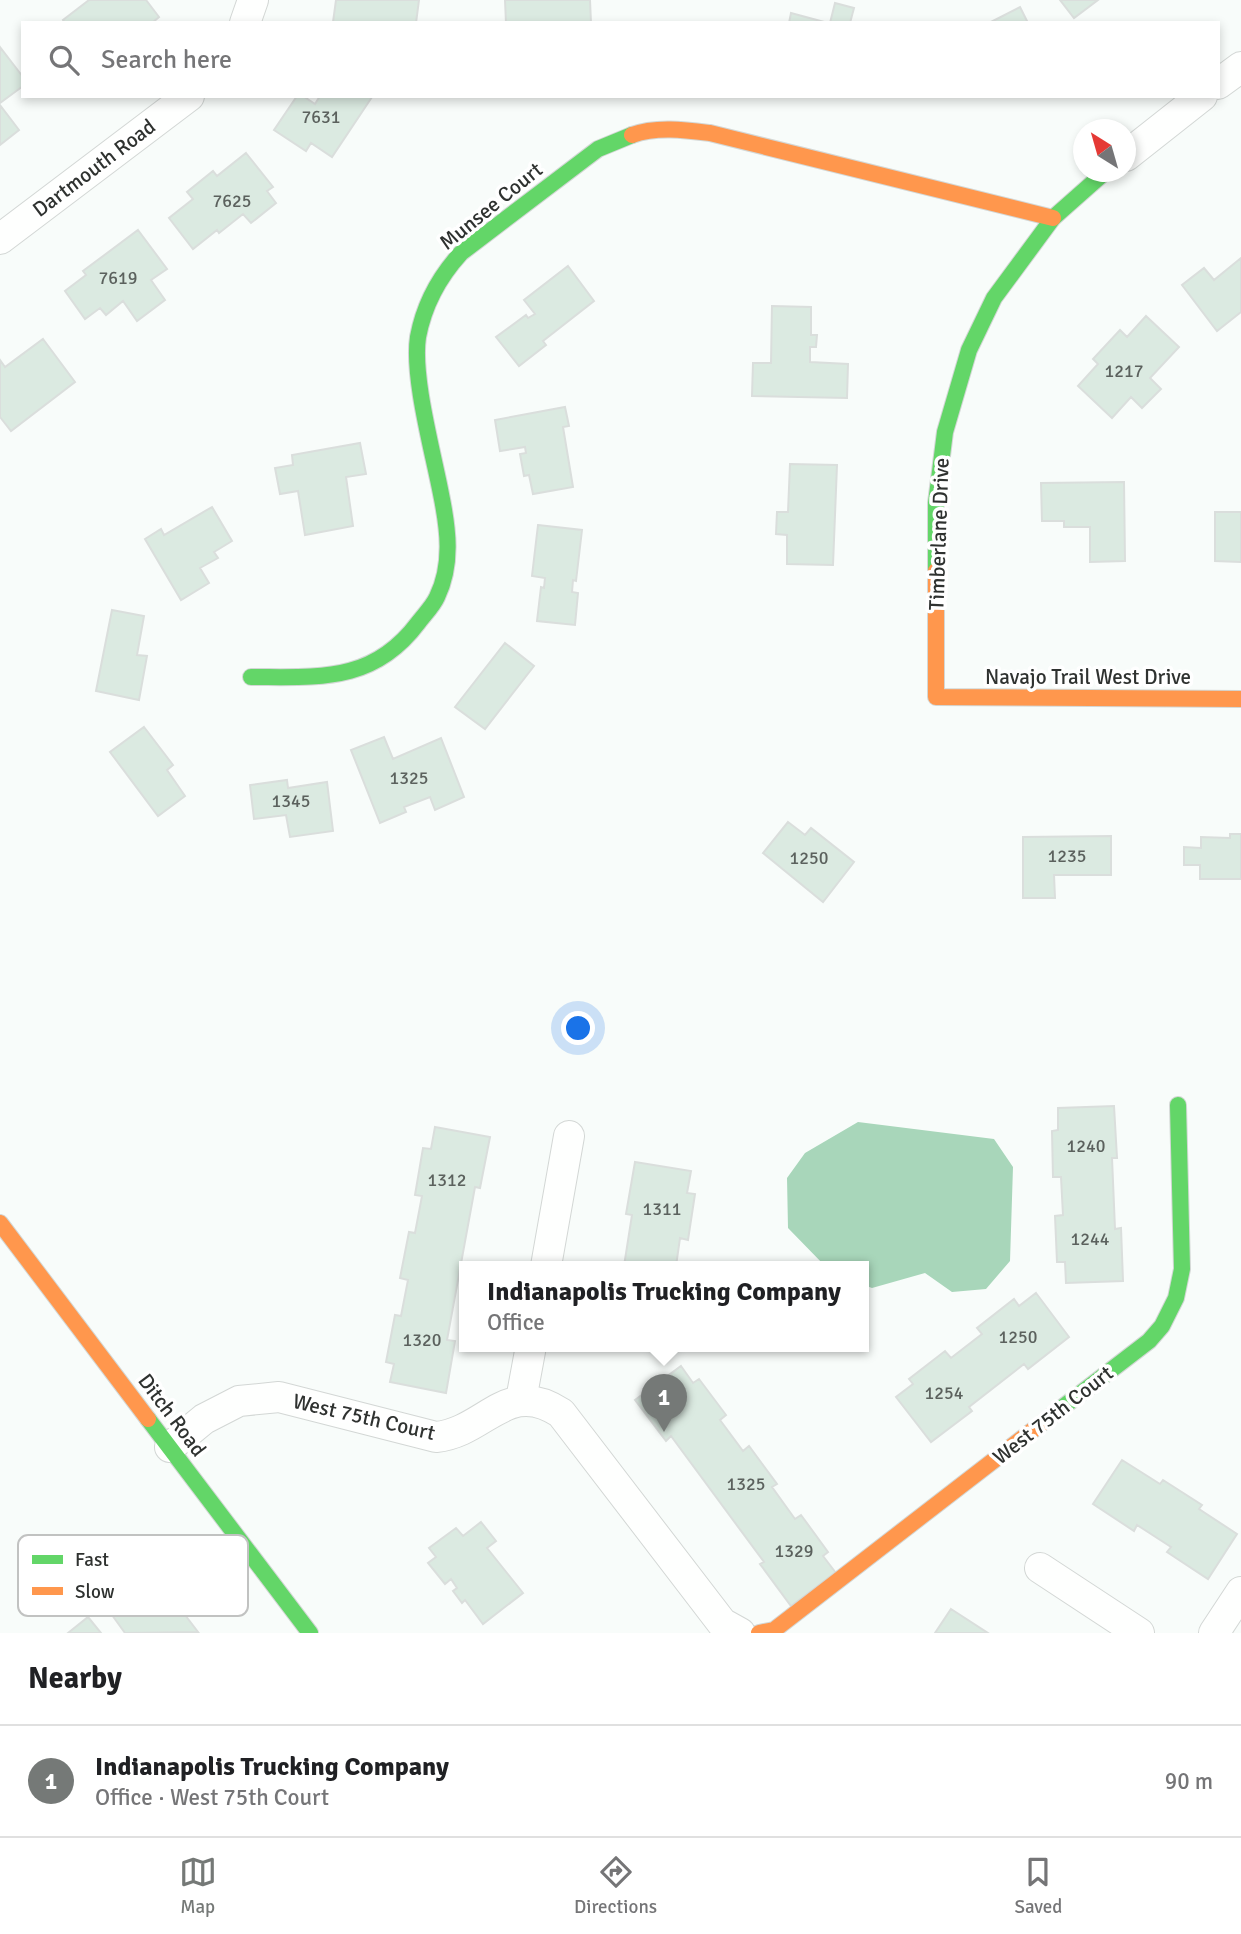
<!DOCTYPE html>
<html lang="en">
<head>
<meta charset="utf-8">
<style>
	body { margin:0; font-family:Signika,sans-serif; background:#f2f2f2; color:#202124 }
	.compass { position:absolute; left:1073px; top:119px; width:63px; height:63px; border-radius:50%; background:#fff; box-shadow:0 4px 10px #0003; rotate:323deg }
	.you { position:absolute; left:579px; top:1029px; width:24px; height:24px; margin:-18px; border:5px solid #fff; border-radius:50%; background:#1a73e8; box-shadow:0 0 0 10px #1a73e833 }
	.badge { display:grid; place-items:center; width:46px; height:46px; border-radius:50%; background:#757977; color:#fff; font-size:23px; font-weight:700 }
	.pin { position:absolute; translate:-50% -58px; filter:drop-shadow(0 2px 4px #0008) }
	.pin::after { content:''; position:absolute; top:37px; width:24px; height:21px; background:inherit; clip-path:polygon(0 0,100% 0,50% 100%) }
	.popup { position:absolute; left:459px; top:1261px; width:410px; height:91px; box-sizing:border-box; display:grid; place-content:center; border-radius:0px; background:#fff; filter:drop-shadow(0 2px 5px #0005); font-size:23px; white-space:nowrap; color:#757577 }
	.popup b { font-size:26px; color:#202124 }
	.popup::after { content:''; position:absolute; left:50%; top:100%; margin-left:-14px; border:14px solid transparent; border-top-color:#fff }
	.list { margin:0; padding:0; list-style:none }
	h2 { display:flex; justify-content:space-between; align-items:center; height:91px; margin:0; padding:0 28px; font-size:30px }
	h2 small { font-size:23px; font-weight:400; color:#757577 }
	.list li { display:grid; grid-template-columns:46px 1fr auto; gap:21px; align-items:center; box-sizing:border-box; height:112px; padding:0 28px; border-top:2px solid #e0e0e0 }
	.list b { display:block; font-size:26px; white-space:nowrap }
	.list p { margin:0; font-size:23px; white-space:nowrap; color:#757577 }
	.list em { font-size:23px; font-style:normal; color:#757577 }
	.icon { flex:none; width:38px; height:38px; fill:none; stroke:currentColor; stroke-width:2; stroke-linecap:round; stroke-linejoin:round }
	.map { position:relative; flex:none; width:1241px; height:1633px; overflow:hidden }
	.search { position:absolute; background:#fff; box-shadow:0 4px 10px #0003; left:21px; right:21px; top:21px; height:77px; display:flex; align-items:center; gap:18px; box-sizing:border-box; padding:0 24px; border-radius:0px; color:#757577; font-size:26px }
	.sheet { height:203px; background:#fff }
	nav { display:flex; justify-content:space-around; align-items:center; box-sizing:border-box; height:98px; border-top:2px solid #e0e0e0; background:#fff; font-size:19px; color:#757577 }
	nav a { display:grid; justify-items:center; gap:4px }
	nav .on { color:#757977 }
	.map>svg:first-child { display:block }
	.water { fill:#a8d6ba }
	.building { fill:#dbeae1; stroke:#dadedc; stroke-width:2 }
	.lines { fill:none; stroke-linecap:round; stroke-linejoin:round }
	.street-casing { stroke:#d3d7d5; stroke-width:32 }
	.fast-casing { stroke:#d3d7d5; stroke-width:18 }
	.slow-casing { stroke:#d3d7d5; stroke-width:18 }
	.street { stroke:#fefffe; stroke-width:30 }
	.fast { stroke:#63d668; stroke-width:16 }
	.slow { stroke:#ff974d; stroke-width:16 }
	.labels { text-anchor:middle; stroke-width:7; stroke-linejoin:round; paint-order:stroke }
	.number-label { font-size:18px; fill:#5b615d }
	.street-label { font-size:21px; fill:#2f3230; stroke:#fff }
	.key { fill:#fff; stroke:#c1c2c1; stroke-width:2 }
	.key-label { font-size:19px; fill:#2f3230 }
</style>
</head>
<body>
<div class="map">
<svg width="1241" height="1633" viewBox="0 0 1241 1633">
	<rect width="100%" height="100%" fill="#f8fcfa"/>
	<!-- water -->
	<path class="water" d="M858 1122 994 1139 1013 1167 1010 1261 986 1289 952 1292 925 1273 872 1288 864 1285V1266H825L788 1228 787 1178 805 1153Z"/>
	<!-- building -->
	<path class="building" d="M89 0H146L159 17 152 23H65L63 20Z
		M336 0H419L416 23 333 22Z
		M505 0H590L591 23H506Z
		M1060 0H1098L1074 18Z
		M835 3 854 8 850 23H830Z
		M1020 7 1028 23H989Z
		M791 13 828 23H789Z
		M0 47 23 77V86L0 103Z
		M297 96H303L315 104 320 96 372 97 332 157 311 143 306 151 274 130Z
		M0 105 19 130 0 145Z
		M246 153 273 187 267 191 276 203 251 223 243 214 219 233 217 230 193 249 169 218 193 199 187 192 213 171 217 176Z
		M138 230 167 269 151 280 165 300 137 321 123 301 106 315 100 308 85 319 65 291 86 275 83 271Z
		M1241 258V312L1217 331 1182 285 1204 268 1214 280Z
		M568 266 594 301 543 341 546 345 519 366 496 337 526 315 528 318 535 314 524 300Z
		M772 306 811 307V335H817L816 347H810V362L848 364 847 398 752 396 753 363H771Z
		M1146 316 1179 347 1150 378 1161 389 1142 408 1131 397 1112 418 1078 386 1098 364 1093 359 1120 330 1127 337Z
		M43 339 75 382 11 431 0 417V360L5 367Z
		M565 407 569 426 563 427 573 487 533 494 529 475 524 476 520 454 526 453 525 447 500 451 495 420Z
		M360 443 366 474 346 477 353 526 305 535 298 491 280 494 275 468 293 465 292 455Z
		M790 464 837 465 833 565 787 564V535L776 534 777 512H788Z
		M1124 482 1125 561 1090 562V527H1064V521H1042L1041 483Z
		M212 507 232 541 214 552 218 558 200 568 209 583 181 600 145 539 161 529 164 535Z
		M1215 512H1241V562L1215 561Z
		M538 525 582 530 576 581 573 580 572 592 578 593 575 625 537 621 541 587 544 588 545 578 532 576Z
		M112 610 144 616 137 655 147 656 139 700 96 691Z
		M505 643 534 666 485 729 455 707Z
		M144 727 173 765 167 770 185 796 158 816 110 752Z
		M384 737 393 759 441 738 464 797 435 810 430 797 404 807 406 812 380 823 351 750Z
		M287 780 288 788 327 782 333 831 290 837 286 815 254 819 250 785Z
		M788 822 805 835 811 828 854 862 823 902 763 853Z
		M1230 834H1241V879H1200V865H1184V847L1201 848V837L1230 838Z
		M1111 836V875H1054L1055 898H1023V837Z
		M1114 1106 1117 1158H1112L1115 1229 1121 1228 1123 1281 1066 1283 1065 1262H1057L1055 1216 1063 1215 1061 1177H1053L1052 1131 1058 1130V1108Z
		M435 1127 490 1137 480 1188 475 1187 447 1340 455 1341 446 1393 390 1382 394 1364 386 1362 395 1315 401 1316 408 1280 400 1278 409 1232 415 1233 422 1196 415 1195 423 1148 431 1149Z
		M635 1162 691 1171 687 1193 695 1194 688 1240 680 1238 676 1266H624L632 1215 626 1214Z
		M1036 1293 1069 1337 1028 1369 1024 1364 969 1407 972 1411 931 1442 896 1397 913 1384 909 1379 945 1351 951 1358 982 1334 977 1328 1014 1299 1019 1306Z
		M681 1366 693 1383 699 1379 726 1415 720 1420 743 1451 749 1446 777 1484 772 1487 795 1519 801 1515 828 1552 823 1556 836 1573 791 1606 760 1564 764 1562 671 1436 666 1441 635 1400Z
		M1122 1460 1160 1484 1163 1480 1202 1505 1199 1509 1237 1534 1208 1579 1167 1552 1171 1547 1137 1525 1134 1531 1093 1504Z
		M481 1522 496 1541 487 1548 523 1593 483 1624 465 1600 462 1603 453 1591 457 1588 451 1579 445 1584 428 1563 436 1557 429 1548 456 1528 463 1536Z
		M153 1583 158 1588 162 1585 198 1632 125 1633 112 1615Z
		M951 1609 988 1633H935Z
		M88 1617 101 1633H68Z"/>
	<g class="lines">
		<!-- street casing -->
		<g class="street-casing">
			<path id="street" d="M245 23 253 0
				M1218 84 1241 67
				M1126 156 1202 96
				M0 239 189 96
				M546 1266 569 1136
				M521 1400 531 1346
				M170 1447 204 1419 239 1401 279 1397 436 1437C486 1432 507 1377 561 1413L722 1623 740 1633
				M1040 1568 1139 1633
				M1214 1633 1241 1592"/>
		</g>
		<!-- fast casing -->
		<g class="fast-casing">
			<path id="fast" d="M936 571V503L945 432 969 350 994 298 1053 218 1105 172
				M251 677C319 677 373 683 418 623 424 615 433 606 437 597 453 564 448 528 441 494 433 452 412 377 418 337 424 305 440 276 461 253L598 149 632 135
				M148 1419 310 1633
				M1046 1420 1149 1341 1162 1326 1176 1298 1182 1269 1178 1105"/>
		</g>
		<!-- slow casing -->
		<g class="slow-casing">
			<path id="slow" d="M632 135C656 126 686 130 710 133L1053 218
				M936 571V697L1241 699
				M0 1223 148 1419
				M759 1633 774 1630 1046 1420"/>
		</g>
		<!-- street -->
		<use href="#street" class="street"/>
		<!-- fast -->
		<use href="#fast" class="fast"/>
		<!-- slow -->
		<use href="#slow" class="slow"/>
	</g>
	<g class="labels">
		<!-- number labels -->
		<g class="number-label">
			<text x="321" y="123">7631</text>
			<text x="232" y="207">7625</text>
			<text x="118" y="284">7619</text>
			<text x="1124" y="377">1217</text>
			<text x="409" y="784">1325</text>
			<text x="291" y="807">1345</text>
			<text x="1067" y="862">1235</text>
			<text x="809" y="864">1250</text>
			<text x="1086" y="1152">1240</text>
			<text x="447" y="1186">1312</text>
			<text x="662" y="1215">1311</text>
			<text x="1090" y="1245">1244</text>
			<text x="1018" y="1343">1250</text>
			<text x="422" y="1346">1320</text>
			<text x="944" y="1399">1254</text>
			<text x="746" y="1490">1325</text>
			<text x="794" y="1557">1329</text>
		</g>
		<!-- street labels -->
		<g class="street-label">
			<text transform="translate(94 168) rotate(-37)" y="7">Dartmouth Road</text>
			<text transform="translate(491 206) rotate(-39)" y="7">Munsee Court</text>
			<text transform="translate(939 534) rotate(-88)" y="7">Timberlane Drive</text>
			<text x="1088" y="684">Navajo Trail West Drive</text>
			<text transform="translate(172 1415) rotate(53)" y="7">Ditch Road</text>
			<text transform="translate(1053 1415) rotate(-38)" y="7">West 75th Court</text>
			<text transform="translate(364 1417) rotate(13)" y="7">West 75th Court</text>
		</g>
	</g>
	<!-- legend -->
	<rect x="18" y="1535" width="230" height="81" rx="10" class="key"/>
	<rect x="32" y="1555" width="31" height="9" fill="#63d668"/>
	<rect x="32" y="1587" width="31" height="8" fill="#ff974d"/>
	<g class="key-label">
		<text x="75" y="1566">Fast</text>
		<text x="75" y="1598">Slow</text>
	</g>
</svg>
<svg class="compass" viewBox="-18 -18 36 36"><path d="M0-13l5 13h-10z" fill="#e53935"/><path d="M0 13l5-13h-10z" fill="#757577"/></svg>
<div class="you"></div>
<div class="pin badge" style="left:664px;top:1432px">1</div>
<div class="popup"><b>Indianapolis Trucking Company</b>Office</div>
<div class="search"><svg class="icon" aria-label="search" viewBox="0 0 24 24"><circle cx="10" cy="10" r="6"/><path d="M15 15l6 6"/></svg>Search here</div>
</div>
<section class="sheet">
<h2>Nearby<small></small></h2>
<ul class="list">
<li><span class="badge">1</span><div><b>Indianapolis Trucking Company</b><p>Office · West 75th Court</p></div><em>90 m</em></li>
</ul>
</section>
<nav>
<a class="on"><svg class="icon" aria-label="map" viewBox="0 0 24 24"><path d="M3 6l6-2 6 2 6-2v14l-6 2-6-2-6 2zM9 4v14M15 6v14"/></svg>Map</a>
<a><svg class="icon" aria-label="directions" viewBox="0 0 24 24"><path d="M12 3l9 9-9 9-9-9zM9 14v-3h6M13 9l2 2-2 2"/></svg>Directions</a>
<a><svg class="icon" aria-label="saved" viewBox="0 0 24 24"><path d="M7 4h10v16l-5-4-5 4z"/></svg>Saved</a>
</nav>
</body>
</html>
